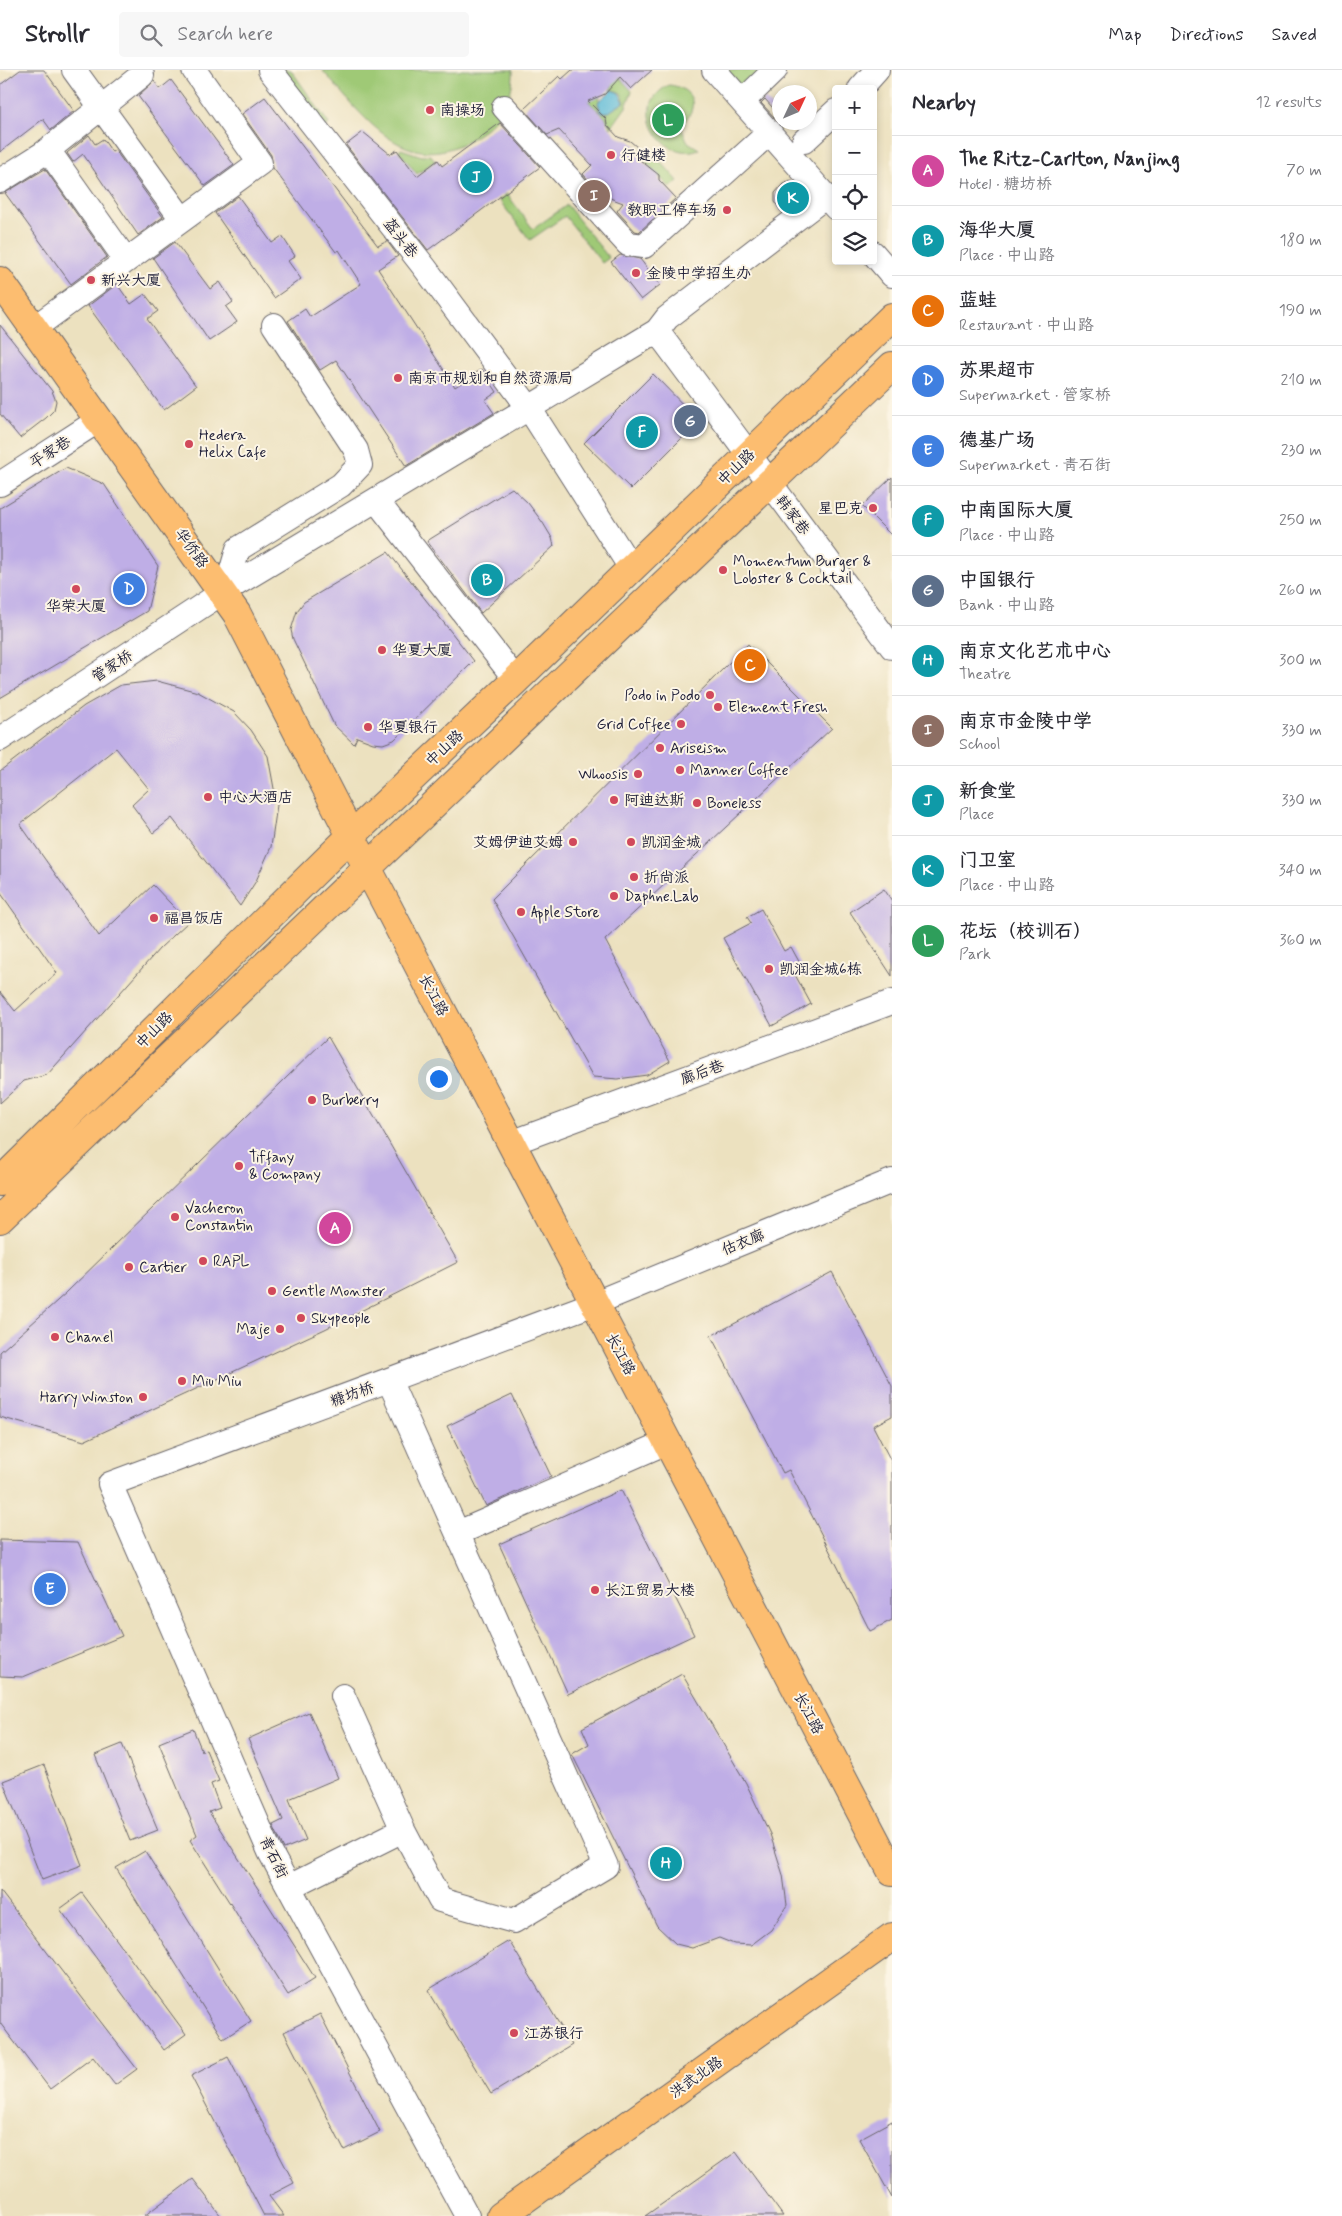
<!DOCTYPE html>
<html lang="en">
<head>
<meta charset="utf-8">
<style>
	body { margin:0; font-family:Mynerve,"LXGW WenKai TC",sans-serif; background:#f7f7f7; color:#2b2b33 }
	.controls { position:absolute; right:15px; top:15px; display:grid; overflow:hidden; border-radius:5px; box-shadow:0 2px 8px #0003 }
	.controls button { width:45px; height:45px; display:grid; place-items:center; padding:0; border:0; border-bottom:1px solid #e1e1e2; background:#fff; color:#2b2b33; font:25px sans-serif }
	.compass { position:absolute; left:772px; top:15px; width:45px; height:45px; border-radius:50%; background:#fff; box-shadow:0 2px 8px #0003; rotate:46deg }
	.you { position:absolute; left:438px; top:1008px; width:18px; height:18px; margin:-12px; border:4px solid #fff; border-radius:50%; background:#1a73e8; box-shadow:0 0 0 8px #1a73e833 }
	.badge { display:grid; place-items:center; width:32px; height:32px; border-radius:50%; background:#b45309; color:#fff; font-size:16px; font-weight:700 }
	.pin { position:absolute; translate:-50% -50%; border:2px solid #fff; box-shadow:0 1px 5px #0006 }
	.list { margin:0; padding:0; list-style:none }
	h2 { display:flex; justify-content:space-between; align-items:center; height:65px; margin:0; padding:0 20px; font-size:21px }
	h2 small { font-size:16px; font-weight:400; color:#7c7c81 }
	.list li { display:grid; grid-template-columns:32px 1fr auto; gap:15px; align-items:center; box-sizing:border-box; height:70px; padding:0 20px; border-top:1px solid #e1e1e2 }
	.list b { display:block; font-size:19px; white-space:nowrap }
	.list p { margin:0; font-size:16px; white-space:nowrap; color:#7c7c81 }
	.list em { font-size:16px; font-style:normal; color:#7c7c81 }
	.icon { flex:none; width:28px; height:28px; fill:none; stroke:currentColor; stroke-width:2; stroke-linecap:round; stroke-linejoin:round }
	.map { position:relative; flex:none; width:892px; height:2146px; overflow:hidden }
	header { display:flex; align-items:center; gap:30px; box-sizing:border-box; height:70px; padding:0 25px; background:#fff; border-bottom:1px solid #e1e1e2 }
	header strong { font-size:24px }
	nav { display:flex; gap:28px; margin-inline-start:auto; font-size:18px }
	.search { width:350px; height:45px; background:#f7f7f7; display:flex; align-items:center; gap:12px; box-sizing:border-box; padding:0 18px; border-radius:5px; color:#7c7c81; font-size:19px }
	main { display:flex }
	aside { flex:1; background:#fff }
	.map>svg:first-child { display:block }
	.green { fill:#9fc976; stroke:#607658 }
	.water { fill:#5abad8; stroke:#3e6e8a }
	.building { fill:#bfaee6 }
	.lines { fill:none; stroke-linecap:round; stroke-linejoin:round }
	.minor-casing { stroke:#696569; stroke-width:26 }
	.major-casing { stroke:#696569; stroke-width:30 }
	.minor { stroke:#fff; stroke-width:24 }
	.major { stroke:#fcbd6f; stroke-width:28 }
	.poi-dot { fill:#d1495b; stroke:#fcf5e5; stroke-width:2 }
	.labels { text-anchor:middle; stroke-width:4; stroke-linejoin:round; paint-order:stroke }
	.poi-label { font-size:15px; fill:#22223b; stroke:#fcf5e5; text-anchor:start }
	.street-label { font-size:15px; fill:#22223b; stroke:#fcf5e5 }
</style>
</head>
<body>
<header>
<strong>Strollr</strong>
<div class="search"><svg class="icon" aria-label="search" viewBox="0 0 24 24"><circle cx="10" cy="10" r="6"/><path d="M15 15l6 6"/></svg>Search here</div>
<nav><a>Map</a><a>Directions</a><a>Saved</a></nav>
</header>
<main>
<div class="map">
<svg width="892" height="2146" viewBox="0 0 892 2146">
	<rect width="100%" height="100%" fill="#fcf5e5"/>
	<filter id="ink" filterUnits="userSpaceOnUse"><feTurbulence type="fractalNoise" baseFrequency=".02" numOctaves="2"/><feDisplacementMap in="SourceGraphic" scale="10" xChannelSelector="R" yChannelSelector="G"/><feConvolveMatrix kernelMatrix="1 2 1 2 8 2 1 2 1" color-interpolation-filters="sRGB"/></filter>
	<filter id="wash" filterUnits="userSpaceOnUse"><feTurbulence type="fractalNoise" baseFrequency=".0096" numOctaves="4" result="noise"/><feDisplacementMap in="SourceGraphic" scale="20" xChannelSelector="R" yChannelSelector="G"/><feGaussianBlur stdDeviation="1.12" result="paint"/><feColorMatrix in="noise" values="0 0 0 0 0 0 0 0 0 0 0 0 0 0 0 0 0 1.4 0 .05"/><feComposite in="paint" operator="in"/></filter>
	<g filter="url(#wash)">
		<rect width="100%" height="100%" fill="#ece1bf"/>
		<!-- green -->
		<path class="green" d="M283 0H291L329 54 323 59Z
			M322 0H513C514 24 503 45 484 60 411 116 368 52 322 0Z
			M719 0H768L747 21Z
			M616 4 632 21 626 37 611 58 605 47 574 18 600 26 598 34 599 41 607 43 625 32 621 23 611 19Z
			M669 15C681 16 695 24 692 38 690 47 682 51 682 60L688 72 699 79C662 94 627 36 669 15Z
			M401 79 422 86 431 85 435 91 417 104 399 81Z
			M650 87 662 93 678 111 670 118 643 89Z
			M507 124 533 159 567 135 609 188 602 193 565 146 530 170 499 130Z"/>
		<!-- water -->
		<path class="water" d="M612 20 619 23 624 32 609 42H601L598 32Z"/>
		<g id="blocks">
			<!-- building -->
			<path class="building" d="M20 0H44L74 41 51 60 43 49 0 82V15Z
				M572 0H652L631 19 620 7 605 24 588 31 606 49 607 55 618 67 630 71 637 77 640 90 659 105V110L676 128 639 162 635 161 617 141 623 133 602 125 583 104 592 95 559 60 547 65 524 39 559 6 562 9Z
				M171 10 234 95 205 116 138 26 154 11 160 19Z
				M265 27 378 176 387 171 398 186 378 199 455 317 482 299 497 322 485 330 494 343 406 396 336 290 320 300 288 251 305 239 310 247 361 214 339 180 336 182 273 98 271 85 242 44Z
				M765 29 780 46 776 49 761 33Z
				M500 53 540 97 428 180 346 75 363 62 390 84 397 80 417 106 438 90 442 96Z
				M89 65 95 74 103 69 112 82 115 80 163 147 138 165 83 84 73 92 67 83Z
				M45 99 107 187 71 214 5 123Z
				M791 111 806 124 782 142 775 132V123L783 114Z
				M238 126 272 173 282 166 295 186 288 191 301 209 274 228 215 143Z
				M175 172 210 219 220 212 233 232 226 237 237 252 209 271 153 188Z
				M620 185 640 189 660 215 641 230 611 192Z
				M117 214 131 234 145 224 158 241 147 249 196 316 164 340 88 236Z
				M0 255 52 321 56 331 54 340 46 348 20 368 0 344Z
				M653 304 699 351 631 419 584 373Z
				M66 398 104 414 158 496 147 541 0 628V438Z
				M892 407V466L862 436Z
				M512 418 528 433 543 453 552 468 554 476 481 543 427 471Z
				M388 482 474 591 394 670 383 674 373 673 357 667 354 674 334 655 293 569 291 560 297 541 304 532Z
				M748 574 832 658 605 870 670 991 647 1005 618 1009 593 1007 492 829Z
				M157 611 198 622 234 642 251 660 268 686 277 735 271 777 256 811 240 836 172 748 153 763 132 735 149 719 116 678 20 754 99 866 153 815 188 852 160 878 47 1005 24 1011 0 1033V922L15 941 57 903 0 822V701L84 636 121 615Z
				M884 819 892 831V906L850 842Z
				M761 839 784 881 791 877 802 897 793 901 811 934 772 956 723 868 751 853 747 847Z
				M328 967 458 1192 325 1259 84 1371 0 1347V1282L67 1222Z
				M832 1202 892 1316V1346L873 1356 892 1393V1550L870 1561 789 1400 783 1403 711 1266Z
				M512 1325 551 1406 486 1436 447 1356Z
				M621 1420 694 1565 568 1624 499 1474Z
				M0 1470 78 1472 122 1566 23 1607 0 1606Z
				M682 1604 746 1713 770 1764 783 1805 787 1835 771 1860 751 1875 734 1874 719 1868 692 1878 676 1874 657 1856 572 1684 589 1674 582 1658Z
				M309 1642 338 1708 289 1729 306 1770 284 1779 273 1755 283 1750 248 1669Z
				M193 1659 202 1681 206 1680 219 1711 211 1714 220 1738 209 1742 315 1908 288 1925 190 1770 197 1765 159 1673Z
				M122 1674 158 1760 130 1771 95 1685Z
				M44 1695 82 1795 42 1810 3 1711Z
				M145 1781 251 1951 223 1969 116 1798Z
				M0 1821 137 1999 115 2015 93 1987 50 2019 0 1953Z
				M82 1823 186 1964 164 1980 60 1839Z
				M509 1871 572 1975 491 2024 428 1920Z
				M320 1944 380 2062 344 2080 284 1962Z
				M228 1987 294 2113 269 2126 284 2146H264L191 2006Z
				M892 2051V2128L859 2069Z
				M736 2082 783 2146H645Z
				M193 2109 221 2146H144Z"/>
		</g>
	</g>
	<g filter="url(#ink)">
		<use href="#blocks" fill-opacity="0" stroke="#696569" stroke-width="1"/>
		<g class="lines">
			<!-- minor casing -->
			<g class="minor-casing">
				<path id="minor" d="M74 0 182 149
					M270 0 425 198 529 338 631 498
					M714 0 836 138
					M860 19 877 0
					M743 31 775 0
					M504 37 618 163 628 174 644 176 770 62
					M804 71 836 41
					M48 80 126 190
					M0 111 44 83 142 5
					M873 183 892 205
					M34 258 260 93 194 0
					M657 261 667 248 826 126
					M0 414 99 350
					M376 430 516 610
					M226 520 238 479 341 415 360 395 356 380 274 255
					M0 669 226 520 657 261 892 577
					M511 1073 892 932
					M458 1463 667 1372
					M343 1626 403 1760 440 1830 514 1851 606 1796 389 1310
					M289 1817 403 1760
					M467 2146 270 1782 110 1414 595 1233 892 1111"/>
			</g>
			<!-- major casing -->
			<g class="major-casing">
				<path id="major" d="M0 211 237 544 368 799 892 1802
					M0 1112 351 766 516 610 892 247
					M0 1149 892 296
					M501 2146 892 1867"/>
			</g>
			<!-- minor -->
			<use href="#minor" class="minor"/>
			<!-- major -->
			<use href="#major" class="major"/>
		</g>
	</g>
	<!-- markers -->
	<g class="poi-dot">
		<circle cx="430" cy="40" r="5"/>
		<circle cx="611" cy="85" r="5"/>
		<circle cx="727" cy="140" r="5"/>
		<circle cx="636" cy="203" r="5"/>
		<circle cx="91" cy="210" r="5"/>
		<circle cx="398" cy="308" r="5"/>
		<circle cx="189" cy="374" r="5"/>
		<circle cx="873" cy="438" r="5"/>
		<circle cx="723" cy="500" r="5"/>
		<circle cx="76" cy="519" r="5"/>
		<circle cx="382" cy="580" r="5"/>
		<circle cx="710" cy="625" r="5"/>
		<circle cx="718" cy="637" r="5"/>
		<circle cx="681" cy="654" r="5"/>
		<circle cx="368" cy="657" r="5"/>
		<circle cx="660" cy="678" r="5"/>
		<circle cx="680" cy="700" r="5"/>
		<circle cx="638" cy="704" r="5"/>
		<circle cx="208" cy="727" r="5"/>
		<circle cx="614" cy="730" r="5"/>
		<circle cx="697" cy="733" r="5"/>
		<circle cx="573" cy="772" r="5"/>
		<circle cx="631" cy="772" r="5"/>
		<circle cx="634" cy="807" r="5"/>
		<circle cx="614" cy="826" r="5"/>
		<circle cx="521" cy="842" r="5"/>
		<circle cx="154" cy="848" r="5"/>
		<circle cx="769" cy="899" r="5"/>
		<circle cx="312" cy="1030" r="5"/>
		<circle cx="239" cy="1096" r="5"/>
		<circle cx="175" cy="1147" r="5"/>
		<circle cx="203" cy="1191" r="5"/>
		<circle cx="129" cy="1197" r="5"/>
		<circle cx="272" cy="1221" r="5"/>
		<circle cx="301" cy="1248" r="5"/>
		<circle cx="280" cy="1259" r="5"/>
		<circle cx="55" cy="1267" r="5"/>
		<circle cx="182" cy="1311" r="5"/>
		<circle cx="143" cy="1327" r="5"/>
		<circle cx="595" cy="1520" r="5"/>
		<circle cx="514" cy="1963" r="5"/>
	</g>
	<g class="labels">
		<!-- poi labels -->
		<g class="poi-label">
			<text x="440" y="45">南操场</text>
			<text x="621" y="90">行健楼</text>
			<text x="717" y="145" text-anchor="end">教职工停车场</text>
			<text x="646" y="208">金陵中学招生办</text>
			<text x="101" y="215">新兴大厦</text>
			<text x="408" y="313">南京市规划和自然资源局</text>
			<text x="199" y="370">Hedera<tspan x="199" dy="17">Helix Cafe</tspan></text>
			<text x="863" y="443" text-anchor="end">星巴克</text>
			<text x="733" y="496">Momentum Burger &amp;<tspan x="733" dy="17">Lobster &amp; Cocktail</tspan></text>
			<text x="76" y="541" text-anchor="middle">华荣大厦</text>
			<text x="392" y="585">华夏大厦</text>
			<text x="700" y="630" text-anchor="end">Podo in Podo</text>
			<text x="728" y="642">Element Fresh</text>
			<text x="671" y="659" text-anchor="end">Grid Coffee</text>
			<text x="378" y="662">华夏银行</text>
			<text x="670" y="683">Ariseism</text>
			<text x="690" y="705">Manner Coffee</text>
			<text x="628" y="709" text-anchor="end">Whoosis</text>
			<text x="218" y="732">中心大酒店</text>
			<text x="624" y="735">阿迪达斯</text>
			<text x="707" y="738">Boneless</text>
			<text x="563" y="777" text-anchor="end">艾姆伊迪艾姆</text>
			<text x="641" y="777">凯润金城</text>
			<text x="644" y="812">折尚派</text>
			<text x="624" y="831">Daphne.Lab</text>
			<text x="531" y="847">Apple Store</text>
			<text x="164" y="853">福昌饭店</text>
			<text x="779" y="904">凯润金城6栋</text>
			<text x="322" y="1035">Burberry</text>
			<text x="249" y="1092">Tiffany<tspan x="249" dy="17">&amp; Company</tspan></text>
			<text x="185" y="1143">Vacheron<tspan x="185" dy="17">Constantin</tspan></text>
			<text x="213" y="1196">RAPL</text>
			<text x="139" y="1202">Cartier</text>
			<text x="282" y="1226">Gentle Monster</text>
			<text x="311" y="1253">Skypeople</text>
			<text x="270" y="1264" text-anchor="end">Maje</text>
			<text x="65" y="1272">Chanel</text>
			<text x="192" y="1316">Miu Miu</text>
			<text x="133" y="1332" text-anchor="end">Harry Winston</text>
			<text x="605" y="1525">长江贸易大楼</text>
			<text x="524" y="1968">江苏银行</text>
		</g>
		<!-- street labels -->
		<g class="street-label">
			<text transform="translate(401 168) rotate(52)" y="5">盔头巷</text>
			<text transform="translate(50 382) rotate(-33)" y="5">平家巷</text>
			<text transform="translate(736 397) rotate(-44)" y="5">中山路</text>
			<text transform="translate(793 445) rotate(53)" y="5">韩家巷</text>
			<text transform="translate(192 478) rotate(54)" y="5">华侨路</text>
			<text transform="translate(112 596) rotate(-33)" y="5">管家桥</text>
			<text transform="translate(444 678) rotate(-43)" y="5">中山路</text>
			<text transform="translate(434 925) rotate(62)" y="5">长江路</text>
			<text transform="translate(154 960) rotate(-45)" y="5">中山路</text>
			<text transform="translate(702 1002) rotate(-20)" y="5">廊后巷</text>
			<text transform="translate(743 1172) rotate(-22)" y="5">估衣廊</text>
			<text transform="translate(621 1284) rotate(62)" y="5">长江路</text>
			<text transform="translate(352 1324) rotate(-20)" y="5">糖坊桥</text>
			<text transform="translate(809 1643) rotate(62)" y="5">长江路</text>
			<text transform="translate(274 1787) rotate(64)" y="5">青石街</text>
			<text transform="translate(696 2007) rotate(-35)" y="5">洪武北路</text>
		</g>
	</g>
</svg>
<div class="controls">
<button>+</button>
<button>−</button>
<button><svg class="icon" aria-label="locate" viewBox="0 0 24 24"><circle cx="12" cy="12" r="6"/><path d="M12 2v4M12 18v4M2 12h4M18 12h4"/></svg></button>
<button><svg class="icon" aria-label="layers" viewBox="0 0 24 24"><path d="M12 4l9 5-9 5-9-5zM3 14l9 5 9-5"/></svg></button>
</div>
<svg class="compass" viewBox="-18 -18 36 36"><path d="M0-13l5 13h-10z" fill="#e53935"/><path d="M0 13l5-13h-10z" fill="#7c7c81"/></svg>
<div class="you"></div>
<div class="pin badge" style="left:335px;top:1158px;background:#d1479c">A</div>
<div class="pin badge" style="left:487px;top:510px;background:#0f9aa8">B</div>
<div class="pin badge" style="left:750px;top:595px;background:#e8710a">C</div>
<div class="pin badge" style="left:129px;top:519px;background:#3f7fe0">D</div>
<div class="pin badge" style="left:50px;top:1519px;background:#3f7fe0">E</div>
<div class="pin badge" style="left:642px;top:362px;background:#0f9aa8">F</div>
<div class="pin badge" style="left:690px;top:351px;background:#5c6f8a">G</div>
<div class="pin badge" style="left:666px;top:1793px;background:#0f9aa8">H</div>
<div class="pin badge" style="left:594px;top:126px;background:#8d6e63">I</div>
<div class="pin badge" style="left:476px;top:107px;background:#0f9aa8">J</div>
<div class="pin badge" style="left:793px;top:128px;background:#0f9aa8">K</div>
<div class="pin badge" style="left:668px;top:50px;background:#2e9e5b">L</div>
</div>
<aside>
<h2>Nearby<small>12 results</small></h2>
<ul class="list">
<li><span class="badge" style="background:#d1479c">A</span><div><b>The Ritz-Carlton, Nanjing</b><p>Hotel · 糖坊桥</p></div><em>70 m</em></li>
<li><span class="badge" style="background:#0f9aa8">B</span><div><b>海华大厦</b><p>Place · 中山路</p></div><em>180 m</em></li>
<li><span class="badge" style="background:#e8710a">C</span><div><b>蓝蛙</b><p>Restaurant · 中山路</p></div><em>190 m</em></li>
<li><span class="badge" style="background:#3f7fe0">D</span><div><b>苏果超市</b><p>Supermarket · 管家桥</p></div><em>210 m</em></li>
<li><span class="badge" style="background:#3f7fe0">E</span><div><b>德基广场</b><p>Supermarket · 青石街</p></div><em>230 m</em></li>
<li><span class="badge" style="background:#0f9aa8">F</span><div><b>中南国际大厦</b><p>Place · 中山路</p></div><em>250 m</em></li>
<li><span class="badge" style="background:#5c6f8a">G</span><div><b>中国银行</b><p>Bank · 中山路</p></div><em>260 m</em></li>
<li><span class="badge" style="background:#0f9aa8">H</span><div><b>南京文化艺术中心</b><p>Theatre</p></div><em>300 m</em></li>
<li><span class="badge" style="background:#8d6e63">I</span><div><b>南京市金陵中学</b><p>School</p></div><em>330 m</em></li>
<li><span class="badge" style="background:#0f9aa8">J</span><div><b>新食堂</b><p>Place</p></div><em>330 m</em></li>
<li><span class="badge" style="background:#0f9aa8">K</span><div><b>门卫室</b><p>Place · 中山路</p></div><em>340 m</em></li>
<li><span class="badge" style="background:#2e9e5b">L</span><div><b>花坛（校训石）</b><p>Park</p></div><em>360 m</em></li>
</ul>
</aside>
</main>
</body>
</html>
